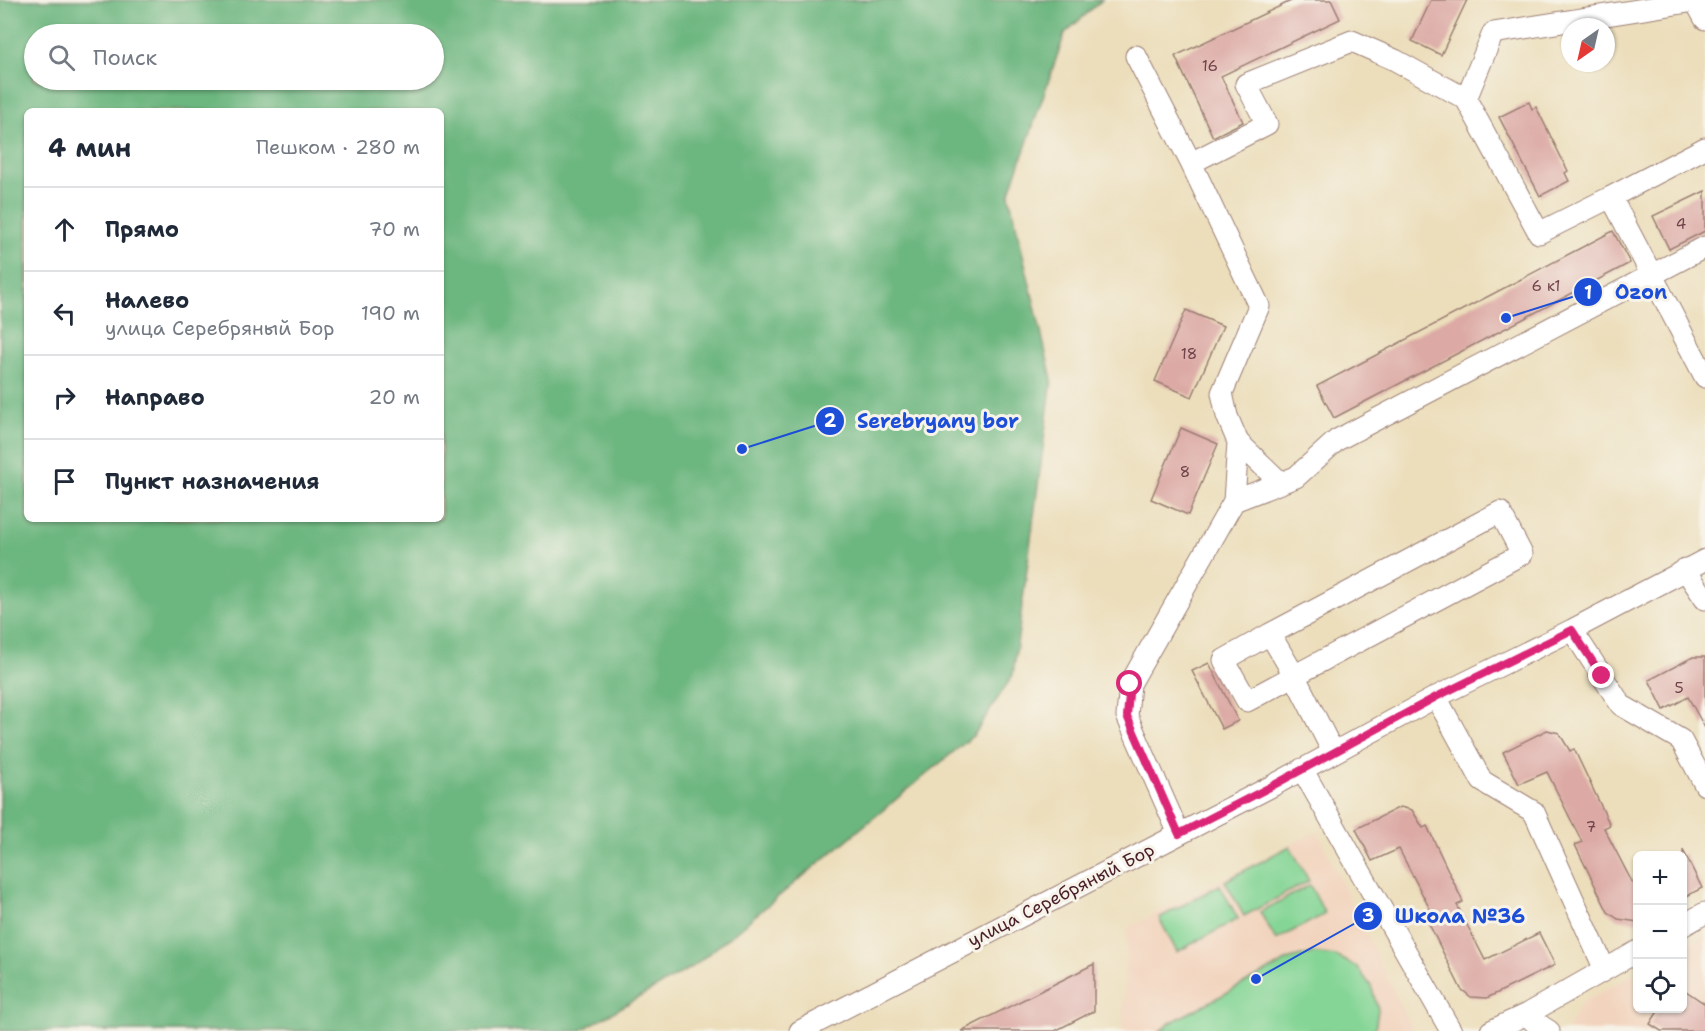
<!DOCTYPE html>
<html lang="ru">
<head>
<meta charset="utf-8">
<style>
	body { margin:0; font-family:"Shantell Sans",sans-serif; background:#f2f2f3; color:#1f2937 }
	.controls { position:absolute; right:18px; bottom:18px; display:grid; overflow:hidden; border-radius:9px; box-shadow:0 2px 4px #0004 }
	.controls button { width:54px; height:54px; display:grid; place-items:center; padding:0; border:0; border-bottom:2px solid #e0e1e3; background:#fff; color:#1f2937; font:30px sans-serif }
	.compass { position:absolute; left:1561px; top:18px; width:54px; height:54px; border-radius:50%; background:#fff; box-shadow:0 2px 4px #0004; rotate:214deg }
	.stop { position:absolute; width:18px; height:18px; margin:-14px; border:4px solid #db2777; border-radius:50%; background:#fff }
	.stop.end { background:#db2777; border-color:#fff; box-shadow:0 2px 6px #0008 }
	.list { margin:0; padding:0; list-style:none }
	h2 { display:flex; justify-content:space-between; align-items:center; height:78px; margin:0; padding:0 24px; font-size:26px }
	h2 small { font-size:20px; font-weight:400; color:#747a83 }
	.list li { display:grid; grid-template-columns:39px 1fr auto; gap:18px; align-items:center; box-sizing:border-box; height:84px; padding:0 24px; border-top:2px solid #e0e1e3 }
	.list b { display:block; font-size:22px; white-space:nowrap }
	.list p { margin:0; font-size:20px; white-space:nowrap; color:#747a83 }
	.list em { font-size:20px; font-style:normal; color:#747a83 }
	.icon { flex:none; width:33px; height:33px; fill:none; stroke:currentColor; stroke-width:2; stroke-linecap:round; stroke-linejoin:round }
	.map { position:relative; flex:none; width:1705px; height:1031px; overflow:hidden }
	.search { position:absolute; background:#fff; box-shadow:0 2px 4px #0004; left:24px; top:24px; width:420px; height:66px; display:flex; align-items:center; gap:15px; box-sizing:border-box; padding:0 21px; border-radius:33px; color:#747a83; font-size:22px }
	.panel { position:absolute; background:#fff; box-shadow:0 2px 4px #0004; left:24px; top:108px; width:420px; height:414px; border-radius:9px }
	.map>svg:first-child { display:block }
	.built { fill:#f2d4be }
	.green { fill:#85d596; stroke:#687a60; stroke-width:1.5 }
	.forest { fill:#6cb67f; stroke:#5b6a55; stroke-width:1.5; fill-rule:evenodd }
	.building { fill:#dca9a4 }
	.lines { fill:none; stroke-linecap:round; stroke-linejoin:round }
	.minor-casing { stroke:#9b7e73; stroke-width:23 }
	.minor { stroke:#fff; stroke-width:21 }
	.route { stroke:#db2777; stroke-width:8 }
	.labels { text-anchor:middle; stroke-width:6; stroke-linejoin:round; paint-order:stroke }
	.number-label { font-size:15px; fill:#6e4249 }
	.street-label { font-size:18px; fill:#4a1f2b; stroke:#f7f3e8 }
	.leader { fill:none; stroke:#1d4ed8; stroke-width:2 }
	.callout-dot { fill:#1d4ed8; stroke:#f7f3e8; stroke-width:2 }
	.mark-label { font-size:18px; text-anchor:middle; font-weight:bold; fill:#fff }
	.callout-label { font-size:20px; text-anchor:middle; font-weight:bold; fill:#1d4ed8; stroke:#f7f3e8; stroke-width:6; stroke-linejoin:round; paint-order:stroke }
</style>
</head>
<body>
<div class="map">
<svg width="1705" height="1031" viewBox="0 0 1705 1031">
	<rect width="100%" height="100%" fill="#f7f3e8"/>
	<filter id="ink" filterUnits="userSpaceOnUse"><feTurbulence type="fractalNoise" baseFrequency=".0167" numOctaves="2"/><feDisplacementMap in="SourceGraphic" scale="12" xChannelSelector="R" yChannelSelector="G"/><feConvolveMatrix kernelMatrix="1 2 1 2 8 2 1 2 1" color-interpolation-filters="sRGB"/></filter>
	<filter id="wash" filterUnits="userSpaceOnUse"><feTurbulence type="fractalNoise" baseFrequency=".008" numOctaves="4" result="noise"/><feDisplacementMap in="SourceGraphic" scale="24" xChannelSelector="R" yChannelSelector="G"/><feGaussianBlur stdDeviation="1.35" result="paint"/><feColorMatrix in="noise" values="0 0 0 0 0 0 0 0 0 0 0 0 0 0 0 0 0 1.4 0 .05"/><feComposite in="paint" operator="in"/></filter>
	<g filter="url(#wash)">
		<rect width="100%" height="100%" fill="#ecdebb"/>
		<!-- built -->
		<path class="built" d="M1317 831 1413 1031H1122L1127 928Z
			M1705 935V1031H1567L1581 1003 1637 972 1638 1008H1682L1683 947Z"/>
		<!-- green -->
		<path class="green" d="M1290 846 1309 881 1244 916 1225 881Z
			M1220 885 1238 919 1177 952 1159 918Z
			M1310 885 1325 914 1276 940 1260 912Z
			M1313 953 1336 956 1357 967 1371 986 1378 1009 1375 1031H1160L1170 1023 1290 959Z"/>
		<!-- forest -->
		<path class="forest" d="M0 0H1102L1065 33 1009 195 1052 379 1013 675 974 735 694 966 580 1031H0ZM34 34H434V80H34ZM27 111H441V519H27Z"/>
		<g id="blocks">
			<!-- building -->
			<path class="building" d="M1293 0H1331L1340 19 1221 76 1243 122 1213 137 1175 56Z
				M1431 0H1467L1441 55 1412 41Z
				M1529 102 1532 109 1536 107 1568 171 1565 173 1569 181 1540 196 1499 117Z
				M1705 191V231L1669 249 1653 216Z
				M1613 231 1630 263 1334 418 1317 386Z
				M1186 310 1223 326 1192 397 1155 381Z
				M1181 428 1218 444 1188 515 1151 499Z
				M1693 657H1705V728L1688 697 1664 710 1649 680Z
				M1209 663 1238 721 1222 729 1192 671Z
				M1547 730 1559 733 1570 751 1574 749 1610 825 1604 828 1632 882 1638 880V922L1618 919 1608 912 1575 845 1582 842 1547 772 1519 784 1503 752Z
				M1400 807 1412 810 1423 828 1427 826 1463 902 1457 905 1485 960 1539 933 1555 965 1487 998 1471 997 1461 989 1428 922 1435 919 1399 849 1372 861 1356 829Z
				M1683 850 1702 888 1683 898Z
				M1094 964V1011L1055 1031H961Z
				M1683 989 1705 1004V1031H1661L1650 1024 1660 1008H1683Z"/>
		</g>
	</g>
	<g filter="url(#ink)">
		<use href="#blocks" fill-opacity="0" stroke="#9b7e73" stroke-width="1.5"/>
		<g class="lines">
			<!-- minor casing -->
			<g class="minor-casing">
				<path id="minor" d="M1136 56 1191 163 1259 306 1222 393 1227 416 1238 442 1281 483
					M1466 99 1493 33 1695 1 1705 19
					M1705 148 1611 197 1705 377
					M1191 163 1267 124 1246 84 1352 41 1395 60 1466 99 1539 233 1611 197
					M1234 501 1296 477 1337 440 1705 247
					M1685 569 1705 599
					M1572 630 1621 705 1681 740 1705 785
					M1270 634 1224 660 1247 701 1522 554 1500 512 1270 634 1294 675 1333 752
					M1436 697 1482 781 1534 812 1605 970
					M1302 769 1451 1031
					M1179 834 1127 716 1130 684 1234 501 1238 442
					M1682 926 1705 913
					M1527 1014 1533 1021 1549 1031
					M800 1031 1272 786 1436 697 1572 630 1705 560
					M1491 1031 1527 1014 1638 951"/>
			</g>
			<!-- minor -->
			<use href="#minor" class="minor"/>
		</g>
	</g>
	<g class="lines" filter="url(#ink)">
		<!-- route -->
		<path class="route" d="M1130 684 1127 716 1179 834 1272 786 1436 697 1572 630 1602 676"/>
	</g>
	<g class="labels">
		<!-- number labels -->
		<g class="number-label">
			<text x="1210" y="71">16</text>
			<text x="1681" y="229">4</text>
			<text x="1546" y="291">6 к1</text>
			<text x="1189" y="359">18</text>
			<text x="1185" y="477">8</text>
			<text x="1679" y="693">5</text>
			<text x="1591" y="832">7</text>
		</g>
		<!-- street labels -->
		<g class="street-label">
			<text transform="translate(1061 895) rotate(-27)" y="6">улица Серебряный Бор</text>
		</g>
	</g>
	<!-- callouts -->
	<path class="leader" d="M1506 318L1588 292M742 449L830 421M1256 979L1368 916"/>
	<g class="callout-dot">
		<circle cx="1506" cy="318" r="6"/>
		<circle cx="742" cy="449" r="6"/>
		<circle cx="1256" cy="979" r="6"/>
		<circle cx="1588" cy="292" r="15"/>
		<circle cx="830" cy="421" r="15"/>
		<circle cx="1368" cy="916" r="15"/>
	</g>
	<g class="mark-label">
		<text x="1588" y="299">1</text>
		<text x="830" y="427">2</text>
		<text x="1368" y="922">3</text>
	</g>
	<g class="callout-label">
		<text x="1641" y="299">Ozon</text>
		<text x="938" y="428">Serebryany bor</text>
		<text x="1460" y="923">Школа №36</text>
	</g>
</svg>
<div class="controls">
<button>+</button>
<button>−</button>
<button><svg class="icon" aria-label="locate" viewBox="0 0 24 24"><circle cx="12" cy="12" r="6"/><path d="M12 2v4M12 18v4M2 12h4M18 12h4"/></svg></button>
</div>
<svg class="compass" viewBox="-18 -18 36 36"><path d="M0-13l5 13h-10z" fill="#e53935"/><path d="M0 13l5-13h-10z" fill="#747a83"/></svg>
<div class="stop" style="left:1130px;top:684px"></div>
<div class="stop end" style="left:1602px;top:676px"></div>
<div class="search"><svg class="icon" aria-label="search" viewBox="0 0 24 24"><circle cx="10" cy="10" r="6"/><path d="M15 15l6 6"/></svg>Поиск</div>
<section class="panel">
<h2>4 мин<small>Пешком · 280 m</small></h2>
<ul class="list">
<li><svg class="icon" aria-label="ahead" viewBox="0 0 24 24"><path d="M12 20V5M6 11l6-6 6 6"/></svg><div><b>Прямо</b></div><em>70 m</em></li>
<li><svg class="icon" aria-label="left" viewBox="0 0 24 24"><path d="M17 20v-9H6M10 6l-5 5 5 5"/></svg><div><b>Налево</b><p>улица Серебряный Бор</p></div><em>190 m</em></li>
<li><svg class="icon" aria-label="right" viewBox="0 0 24 24"><path d="M7 20v-9h11M14 6l5 5-5 5"/></svg><div><b>Направо</b></div><em>20 m</em></li>
<li><svg class="icon" aria-label="arrive" viewBox="0 0 24 24"><path d="M6 21V4h12l-3 4 3 4H6"/></svg><div><b>Пункт назначения</b></div></li>
</ul>
</section>
</div>
</body>
</html>
